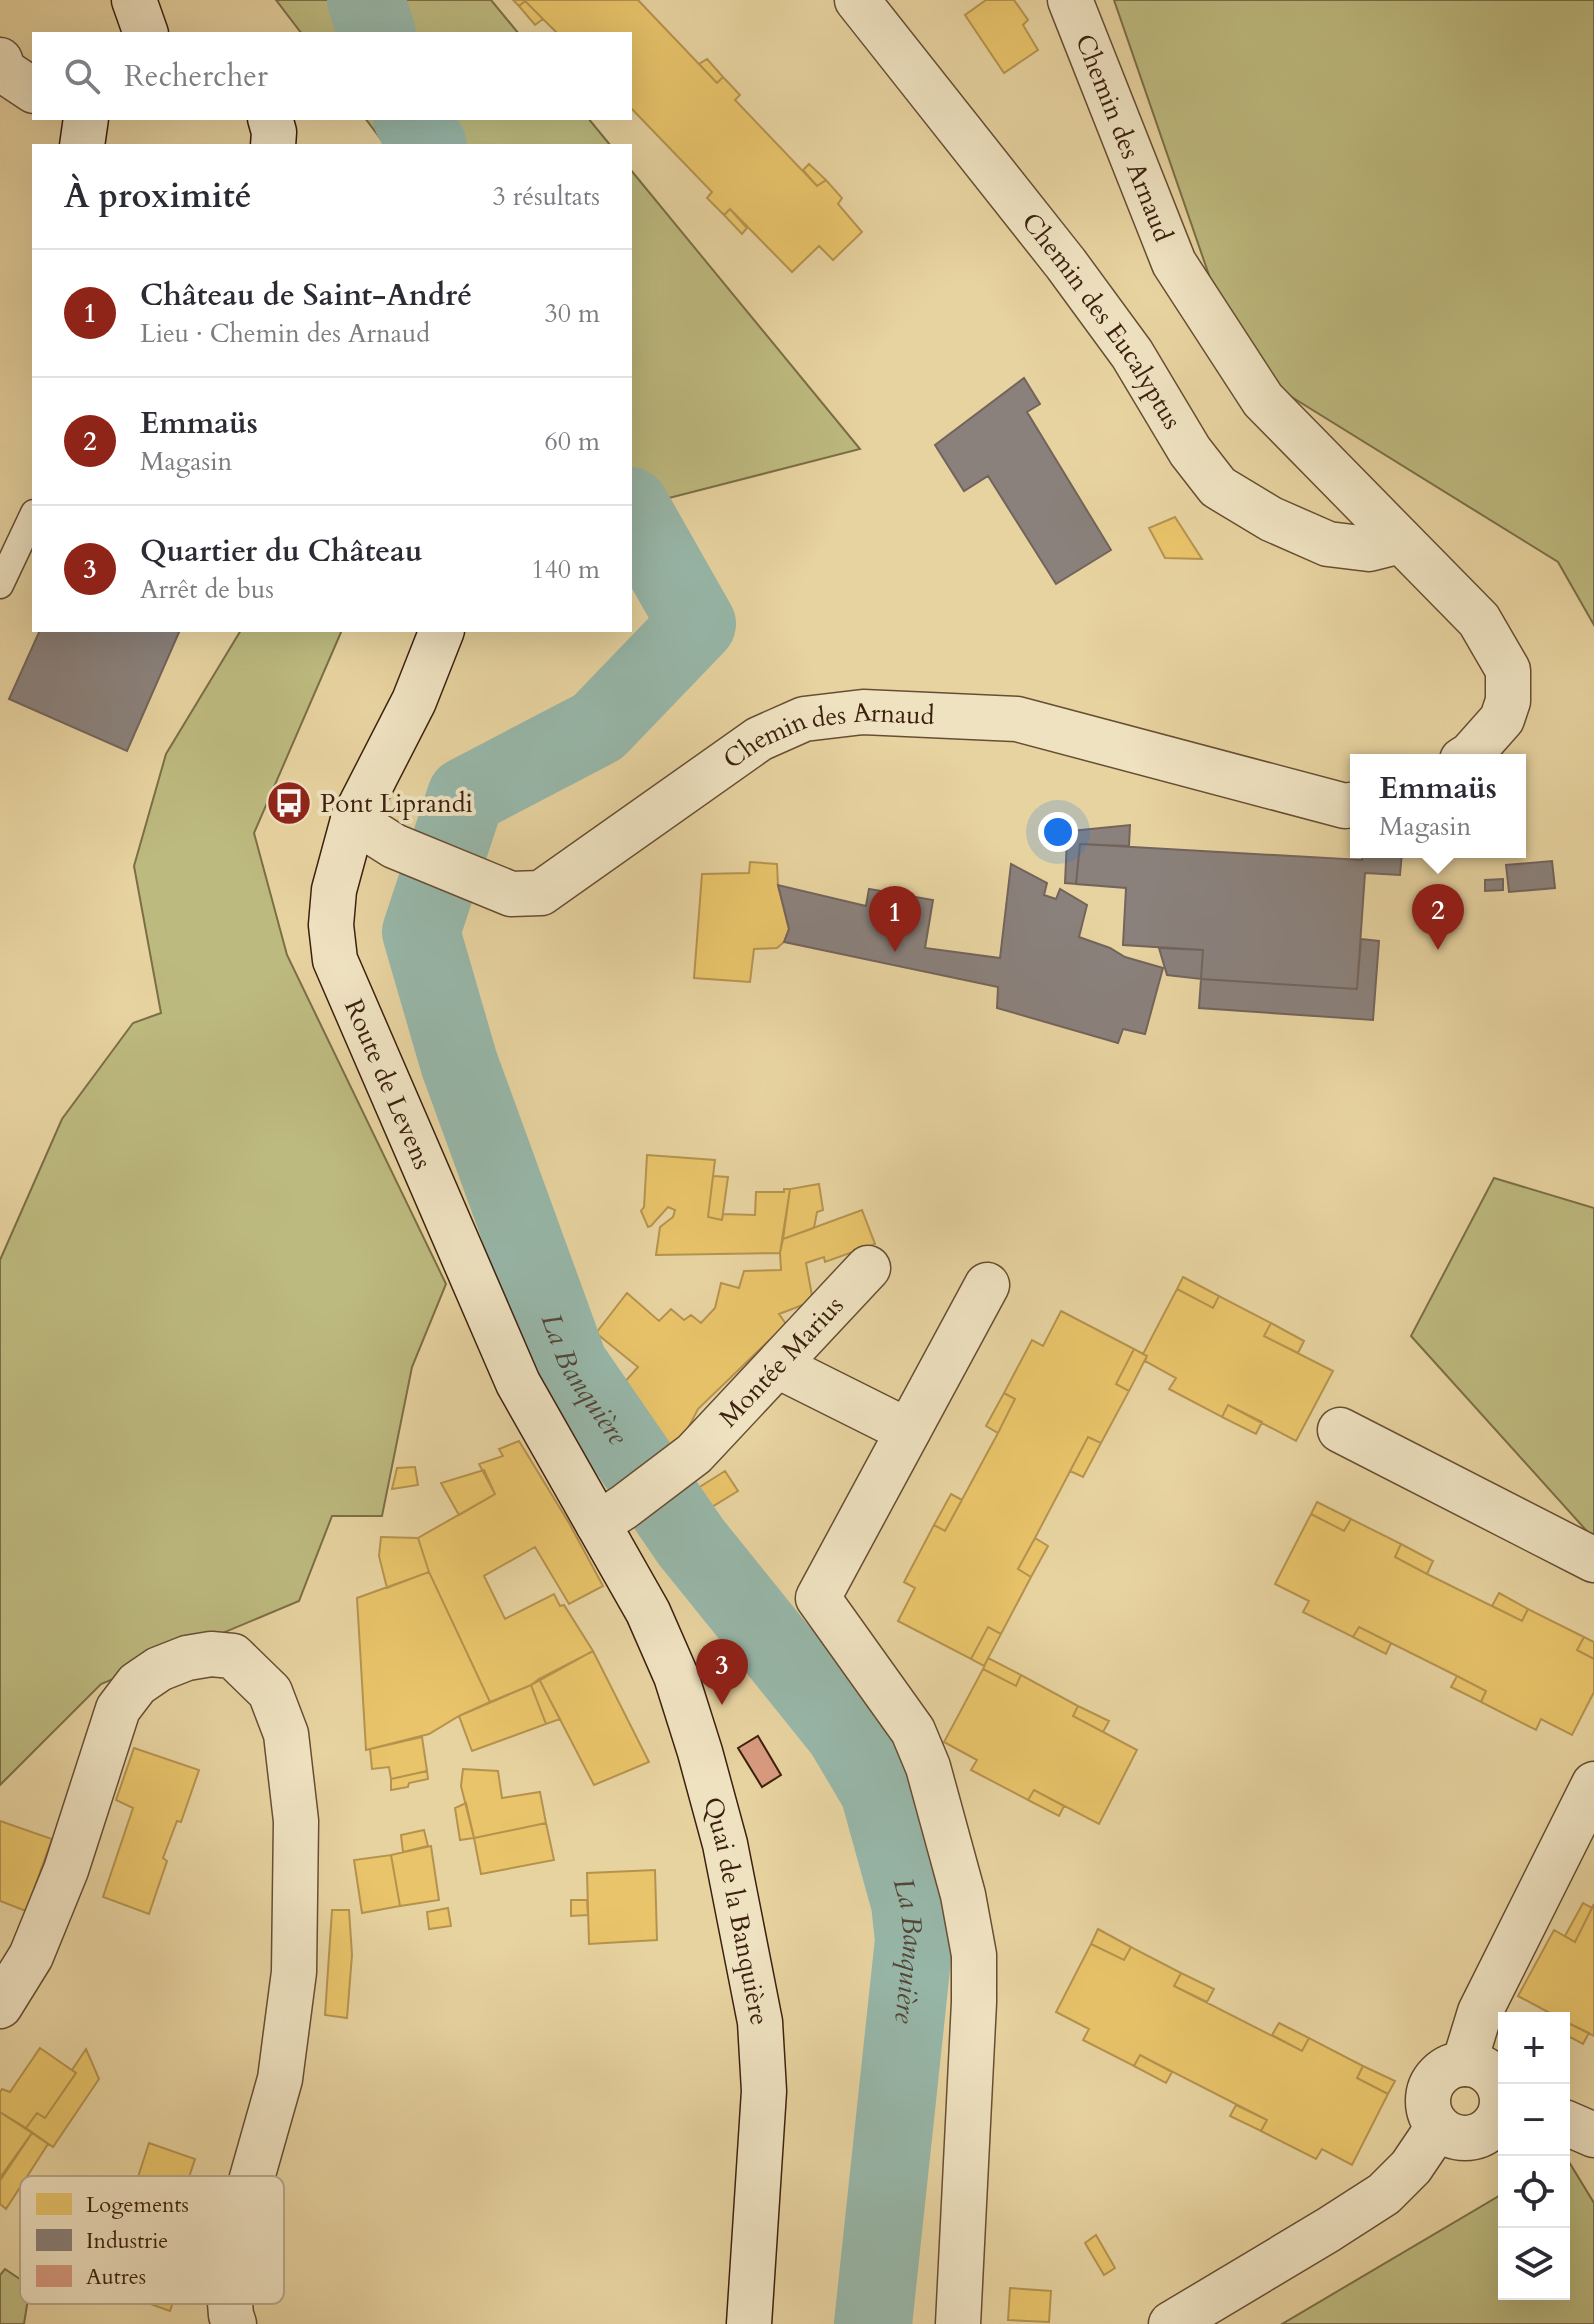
<!DOCTYPE html>
<html lang="fr">
<head>
<meta charset="utf-8">
<style>
	body { margin:0; font-family:Cardo,serif; background:#f2f2f3; color:#2b2b33 }
	.controls { position:absolute; right:24px; bottom:24px; display:grid; overflow:hidden; border-radius:0px; box-shadow:0 8px 32px #0002 }
	.controls button { width:72px; height:72px; display:grid; place-items:center; padding:0; border:0; border-bottom:2px solid #e1e1e2; background:#fff; color:#2b2b33; font:40px sans-serif }
	.you { position:absolute; left:1058px; top:832px; width:28px; height:28px; margin:-20px; border:6px solid #fff; border-radius:50%; background:#1a73e8; box-shadow:0 0 0 12px #1a73e833 }
	.badge { display:grid; place-items:center; width:52px; height:52px; border-radius:50%; background:#8f2418; color:#fff; font-size:26px; font-weight:700 }
	.pin { position:absolute; translate:-50% -66px; filter:drop-shadow(0 2px 4px #0008) }
	.pin::after { content:''; position:absolute; top:42px; width:28px; height:24px; background:inherit; clip-path:polygon(0 0,100% 0,50% 100%) }
	.popup { position:absolute; left:1350px; top:754px; width:176px; height:104px; box-sizing:border-box; display:grid; place-content:center; border-radius:0px; background:#fff; filter:drop-shadow(0 2px 6px #0005); font-size:26px; white-space:nowrap; color:#7c7c81 }
	.popup b { font-size:30px; color:#2b2b33 }
	.popup::after { content:''; position:absolute; left:50%; top:100%; margin-left:-16px; border:16px solid transparent; border-top-color:#fff }
	.list { margin:0; padding:0; list-style:none }
	h2 { display:flex; justify-content:space-between; align-items:center; height:104px; margin:0; padding:0 32px; font-size:34px }
	h2 small { font-size:26px; font-weight:400; color:#7c7c81 }
	.list li { display:grid; grid-template-columns:52px 1fr auto; gap:24px; align-items:center; box-sizing:border-box; height:128px; padding:0 32px; border-top:2px solid #e1e1e2 }
	.list b { display:block; font-size:30px; white-space:nowrap }
	.list p { margin:0; font-size:26px; white-space:nowrap; color:#7c7c81 }
	.list em { font-size:26px; font-style:normal; color:#7c7c81 }
	.icon { flex:none; width:44px; height:44px; fill:none; stroke:currentColor; stroke-width:2; stroke-linecap:round; stroke-linejoin:round }
	.map { position:relative; flex:none; width:1594px; height:2324px; overflow:hidden }
	.search { position:absolute; background:#fff; box-shadow:0 8px 32px #0002; left:32px; top:32px; width:600px; height:88px; display:flex; align-items:center; gap:20px; box-sizing:border-box; padding:0 28px; border-radius:0px; color:#7c7c81; font-size:30px }
	.panel { position:absolute; background:#fff; box-shadow:0 8px 32px #0002; left:32px; top:144px; width:600px; height:488px; border-radius:0px }
	.map>svg:first-child { display:block }
	.green { fill:#bdba7f; stroke:#7c6e47; stroke-width:2 }
	.homes { fill:#e9c46a; stroke:#b5934f; stroke-width:2 }
	.industry { fill:#8a817c; stroke:#73645b; stroke-width:2 }
	.lines { fill:none; stroke-linecap:round; stroke-linejoin:round }
	.river { stroke:#97b7a9; stroke-width:78 }
	.building { fill:#d79a7f; stroke:#3c210f; stroke-width:2 }
	.lane-casing { stroke:#674e33; stroke-width:29 }
	.street-casing { stroke:#674e33; stroke-width:47 }
	.secondary-casing { stroke:#3c210f; stroke-width:47 }
	.lane { stroke:#efe2c1; stroke-width:26 }
	.street { stroke:#efe2c1; stroke-width:44 }
	.secondary { stroke:#efe2c1; stroke-width:44 }
	.labels { text-anchor:middle; stroke-width:8; stroke-linejoin:round; paint-order:stroke }
	.street-label { font-size:26px; fill:#3c210f; stroke:#efe2c1 }
	.poi-label { font-size:26px; fill:#3c210f; stroke:#efe2c1; text-anchor:start }
	.water-label { font-size:28px; font-style:italic; fill:#534636; stroke:#efe2c1 }
	.key { fill:#efe2c1; stroke:#b9a88c; stroke-width:2 }
	.key-label { font-size:22px; fill:#3c210f }
</style>
</head>
<body>
<div class="map">
<svg width="1594" height="2324" viewBox="0 0 1594 2324">
	<rect width="100%" height="100%" fill="#e7d3a0"/>
	<filter id="stains"><feTurbulence type="fractalNoise" baseFrequency=".0025" numOctaves="4"/><feColorMatrix values="0 0 0 0 .2 0 0 0 0 .09 0 0 0 0 .02 0 0 0 .5 -.17"/></filter>
	<radialGradient id="worn" r=".72"><stop offset=".6" stop-color="#630" stop-opacity="0"/><stop offset="1" stop-color="#630" stop-opacity=".3"/></radialGradient>
	<!-- green -->
	<path class="green" d="M276 0H491L519 34H302Z
		M1114 0H1594V625L1558 562 1240 365Z
		M365 118H588L611 146H386Z
		M630 169 860 449 630 508Z
		M241 630H342L254 833 287 955 446 1284 412 1367 382 1516H332L299 1601 101 1684 0 1785V1260L62 1119 133 1023 161 1013 134 866 166 754Z
		M1494 1178 1594 1208V1539L1411 1336Z
		M1566 2157 1594 2203V2324H1282L1504 2193V2294H1564V2158Z
		M5 2269 30 2286 24 2324H0V2275Z"/>
	<!-- homes -->
	<path class="homes" d="M513 0H638L717 83 723 77 740 95 735 100 817 186 826 180 842 198 838 204 862 232 833 260 819 246 792 272 730 209 724 215 707 198 712 192 630 107V34H558L525 1 519 6Z
		M986 0H1014L1028 20 1023 25 1038 50 1004 73 965 15Z
		M525 1 543 19 535 25 519 6Z
		M707 59 723 77 717 83 699 64Z
		M809 164 826 180 817 186 803 170Z
		M730 209 747 228 742 234 724 215Z
		M1175 517 1202 559 1165 558 1149 528Z
		M750 862 777 864 778 885 789 929 784 942 777 948 754 949 750 982 694 978 702 874 749 873Z
		M647 1155 715 1160 708 1217 722 1220 723 1214 755 1215 756 1192H784V1189H790L780 1253 656 1255 660 1227 673 1217 675 1210 668 1207 651 1226 648 1227 641 1211 644 1207Z
		M713 1176 728 1177 722 1220 708 1217Z
		M819 1184 823 1210 817 1212 814 1228 783 1239 790 1189Z
		M862 1210 875 1244 825 1262 824 1257 806 1263 813 1301 779 1314 786 1324 698 1409 668 1466 616 1392 638 1367 596 1333 627 1293 659 1321 671 1309 684 1320 691 1315 701 1323 715 1308 721 1283 739 1288 744 1271 781 1270 780 1253 783 1239Z
		M1183 1277 1219 1296 1213 1308 1177 1289Z
		M1177 1289 1213 1308 1219 1296 1271 1323 1264 1336 1333 1371 1296 1441 1228 1405 1222 1417 1169 1389 1176 1378 1145 1361 1147 1356 1143 1354Z
		M1061 1311 1134 1349 1116 1384 1129 1391 1101 1443 1088 1437 1035 1538 1018 1569 1031 1577 1001 1634 988 1627 971 1659 898 1621 915 1588 904 1582 934 1525 945 1531 998 1433 1015 1399 1004 1393 1032 1340 1043 1346Z
		M1271 1323 1304 1341 1298 1353 1264 1336Z
		M1134 1349 1147 1356 1129 1391 1116 1384Z
		M1004 1393 1015 1399 998 1433 986 1426Z
		M1228 1405 1262 1422 1256 1434 1222 1417Z
		M1088 1437 1101 1443 1083 1477 1070 1471Z
		M519 1441 569 1523 603 1586 569 1604 535 1547 484 1576 505 1619 554 1594 560 1606 564 1605 593 1651 531 1685 490 1702 429 1572 418 1538 495 1494 479 1464 503 1456 499 1449Z
		M415 1467 418 1485 392 1489 397 1468Z
		M484 1470 495 1494 459 1515 441 1483Z
		M725 1471 738 1491 710 1508 698 1488Z
		M951 1494 962 1500 945 1531 934 1525Z
		M1317 1502 1351 1519 1344 1531 1311 1514Z
		M1311 1514 1344 1531 1351 1519 1401 1544 1395 1557 1427 1574 1522 1621 1528 1609 1584 1637 1577 1650 1594 1659V1692L1572 1735 1541 1719 1536 1730 1481 1702 1486 1691 1457 1676 1359 1627 1353 1637 1303 1612 1309 1601 1275 1584Z
		M381 1537 418 1538 429 1572 387 1588 379 1556Z
		M1035 1538 1048 1546 1031 1577 1018 1569Z
		M1401 1544 1433 1561 1427 1574 1395 1557Z
		M429 1572 490 1702 459 1716 429 1734 366 1750 357 1598Z
		M1499 1593 1528 1609 1522 1621 1492 1606Z
		M988 1627 1001 1634 984 1666 971 1659Z
		M1359 1627 1391 1643 1386 1654 1353 1637Z
		M1584 1637 1594 1642V1659L1577 1650Z
		M593 1651 649 1762 594 1785 539 1679Z
		M988 1658 1021 1675 1016 1686 983 1669Z
		M983 1669 1016 1686 1021 1675 1078 1706 1073 1716 1137 1750 1099 1824 1034 1790 1028 1800 971 1770 977 1760 944 1742Z
		M1457 1676 1486 1691 1481 1702 1451 1687Z
		M539 1679 560 1719 546 1724 531 1685Z
		M531 1685 546 1724 472 1751 459 1716Z
		M1078 1706 1109 1721 1103 1732 1073 1716Z
		M422 1737 427 1771 391 1779 389 1767 372 1769 370 1749Z
		M134 1748 199 1770 181 1822 177 1821 163 1858 167 1861 149 1914 103 1897 133 1808 116 1800Z
		M463 1769 498 1771 502 1798 540 1792 546 1823 474 1838 461 1786Z
		M427 1771 428 1779 409 1783 408 1787 391 1790V1779Z
		M1034 1790 1064 1806 1059 1816 1028 1800Z
		M466 1803 474 1838 460 1840 455 1808Z
		M0 1821 52 1839 26 1911 0 1901Z
		M546 1823 554 1860 481 1874 474 1838Z
		M424 1830 428 1846 403 1852 401 1835Z
		M431 1846 439 1900 400 1906 391 1855Z
		M391 1855 400 1906 362 1913 354 1860Z
		M655 1870 657 1940 589 1944 587 1873Z
		M571 1900H587L588 1915 571 1916Z
		M1583 1903 1592 1908 1575 1942 1565 1936Z
		M1594 1904V2036L1564 2021V2018H1559L1518 1996 1554 1930 1575 1942Z
		M448 1908 451 1926 429 1929 427 1912Z
		M332 1910H349L352 1955 347 2018 325 2015Z
		M1098 1929 1131 1947 1124 1960 1091 1944Z
		M1091 1944 1124 1960 1131 1947 1181 1973 1174 1986 1302 2051 1309 2038 1363 2066 1357 2078 1388 2094 1352 2165 1322 2149 1316 2159 1261 2131 1267 2120 1140 2055 1134 2066 1083 2040 1089 2029 1056 2012Z
		M1181 1973 1214 1989 1207 2002 1174 1986Z
		M1564 2021 1589 2033 1583 2044 1564 2034Z
		M1279 2023 1309 2038 1302 2051 1272 2035Z
		M40 2048 76 2073 45 2118 37 2113 26 2128 0 2112V2092L2 2089 10 2092Z
		M86 2049 99 2079 53 2147 26 2128 37 2113 45 2118 76 2073 72 2070Z
		M1140 2055 1172 2072 1166 2083 1134 2066Z
		M1363 2066 1395 2081 1388 2094 1357 2078Z
		M1236 2105 1267 2120 1261 2131 1230 2116Z
		M0 2112 32 2133 1 2179 0 2178Z
		M32 2133 48 2144 6 2209 0 2204V2178Z
		M149 2143 195 2159 176 2216 148 2206 145 2217 127 2211Z
		M119 2207 159 2221 152 2243 112 2230Z
		M112 2230 189 2256 170 2311 94 2284Z
		M1096 2235 1115 2268 1104 2275 1085 2243Z
		M1010 2288 1051 2291 1049 2322 1008 2320Z"/>
	<!-- industry -->
	<path class="industry" d="M1024 378 1040 404 1027 412 1111 550 1056 584 988 476 964 491 935 445Z
		M40 630H180L127 751 9 699Z
		M1130 825 1129 846 1080 844 1076 884 1065 883 1067 839 1071 831Z
		M1080 844 1362 860 1363 852H1402L1400 875 1365 873 1357 989 1201 979 1203 950 1123 945 1126 888 1076 884Z
		M1552 861 1555 888 1509 892 1506 865Z
		M1011 864 1047 883 1044 895 1056 899 1060 889 1087 905 1079 937 1110 948 1125 957 1163 968 1145 1034 1123 1029 1118 1043 997 1008 998 987 784 942 789 929 778 885 866 906 869 889 933 900 925 948 1000 958Z
		M1503 879V890L1485 891V880Z
		M1361 939 1379 941 1373 1020 1199 1008 1201 979 1357 989Z
		M1159 948 1203 950 1201 979 1167 975Z"/>
	<g class="lines">
		<!-- river -->
		<g class="river">
			<path d="M366 0 377 34"/>
			<path d="M412 118 428 146"/>
			<path id="s1" d="M630 506 697 624 598 727 466 796 421 932 459 1063 569 1365 691 1542 844 1732 879 1791 910 1903 914 1940 873 2324"/>
		</g>
	</g>
	<!-- building -->
	<path class="building" d="M758 1736 781 1775 762 1787 738 1748Z"/>
	<g class="lines">
		<!-- lane casing -->
		<g class="lane-casing">
			<path id="lane" d="M0 585 34 513"/>
		</g>
		<!-- street casing -->
		<g class="street-casing">
			<g id="street">
				<path id="s2" d="M857 0 1066 264 1132 354 1190 451 1218 487 1271 519 1328 544 1369 549 1401 541"/>
				<path id="s3" d="M1070 0 1174 263 1263 400 1479 620 1508 670V701L1502 719 1470 755 1462 760"/>
				<path d="M0 60 4 71 34 91"/>
				<path id="s4" d="M353 820 394 846 511 894 541 893 759 739 804 719 863 712 1017 719 1345 806 1356 804"/>
				<path d="M778 1366 908 1431"/>
				<path d="M1340 1430 1594 1560"/>
				<path id="s5" d="M598 1524 624 1507 694 1454 868 1268"/>
				<path d="M0 2006 31 1956 66 1870 118 1709 137 1684 159 1669 187 1658 211 1654 233 1656 270 1692 286 1734 296 1821 294 1972 280 2079 227 2266 231 2315 234 2324"/>
				<circle cx="1465" cy="2101" r="37"/>
				<path d="M1464 2064 1480 2012 1594 1784"/>
				<path d="M1564 2122 1594 2135"/>
				<path d="M958 2324 974 2002V1955L963 1895 928 1767 913 1731 818 1598 987 1285"/>
				<path d="M1171 2324 1328 2230 1384 2194 1411 2167 1438 2127"/>
			</g>
		</g>
		<!-- secondary casing -->
		<g class="secondary-casing">
			<g id="secondary">
				<path d="M134 0 146 34"/>
				<path d="M270 118 274 132 273 146"/>
				<path d="M82 146 86 118"/>
				<path id="s6" d="M442 630 414 701 353 820 334 890 331 925 335 960 518 1383 648 1612 676 1676 700 1752 725 1844 760 2022 764 2091 749 2324"/>
			</g>
		</g>
		<!-- lane -->
		<use href="#lane" class="lane"/>
		<!-- street -->
		<use href="#street" class="street"/>
		<!-- secondary -->
		<use href="#secondary" class="secondary"/>
	</g>
	<!-- icons -->
	<defs>
		<g id="bus-disc" transform="scale(2.3)"><circle r="9.5" fill="#8f2418" stroke="#efe2c1"/><path d="M-5-6H5V4H4V6H2V4H-2V6H-4V4H-5ZM-3.5-4V0h7V-4ZM-3.5 1.2v1.5H-2V1.2ZM2 1.2v1.5H3.5V1.2Z" fill="#fff"/></g>
	</defs>
	<g fill-rule="evenodd">
		<use href="#bus-disc" x="289" y="803"/>
	</g>
	<g class="labels">
		<!-- street labels -->
		<g class="street-label">
			<text dy="9" stroke="none"><textPath href="#s3" startOffset="148">Chemin des Arnaud</textPath></text>
			<text dy="9" stroke="none"><textPath href="#s2" startOffset="404">Chemin des Eucalyptus</textPath></text>
			<text dy="9" stroke="none"><textPath href="#s4" startOffset="542">Chemin des Arnaud</textPath></text>
			<text dy="9" stroke="none"><textPath href="#s6" startOffset="488">Route de Levens</textPath></text>
			<text dy="9" stroke="none"><textPath href="#s5" startOffset="246">Montée Marius</textPath></text>
			<text dy="9" stroke="none"><textPath href="#s6" startOffset="1390">Quai de la Banquière</textPath></text>
		</g>
		<!-- poi labels -->
		<g class="poi-label">
			<text x="320" y="812">Pont Liprandi</text>
		</g>
		<!-- water labels -->
		<g class="water-label">
			<text dy="10" stroke="none"><textPath href="#s1" startOffset="1048">La Banquière</textPath></text>
			<text dy="10" stroke="none"><textPath href="#s1" startOffset="1720">La Banquière</textPath></text>
		</g>
	</g>
	<!-- legend -->
	<rect x="20" y="2176" width="264" height="128" rx="12" class="key"/>
	<rect x="36" y="2193" width="36" height="22" fill="#e9c46a"/>
	<rect x="36" y="2229" width="36" height="22" fill="#8a817c"/>
	<rect x="36" y="2265" width="36" height="22" fill="#d79a7f"/>
	<g class="key-label">
		<text x="86" y="2212">Logements</text>
		<text x="86" y="2248">Industrie</text>
		<text x="86" y="2284">Autres</text>
	</g>
	<rect width="100%" height="100%" filter="url(#stains)"/>
	<rect width="100%" height="100%" fill="url(#worn)"/>
</svg>
<div class="controls">
<button>+</button>
<button>−</button>
<button><svg class="icon" aria-label="locate" viewBox="0 0 24 24"><circle cx="12" cy="12" r="6"/><path d="M12 2v4M12 18v4M2 12h4M18 12h4"/></svg></button>
<button><svg class="icon" aria-label="layers" viewBox="0 0 24 24"><path d="M12 4l9 5-9 5-9-5zM3 14l9 5 9-5"/></svg></button>
</div>
<div class="you"></div>
<div class="pin badge" style="left:895px;top:952px">1</div>
<div class="pin badge" style="left:1438px;top:950px">2</div>
<div class="popup"><b>Emmaüs</b>Magasin</div>
<div class="pin badge" style="left:722px;top:1705px">3</div>
<div class="search"><svg class="icon" aria-label="search" viewBox="0 0 24 24"><circle cx="10" cy="10" r="6"/><path d="M15 15l6 6"/></svg>Rechercher</div>
<section class="panel">
<h2>À proximité<small>3 résultats</small></h2>
<ul class="list">
<li><span class="badge">1</span><div><b>Château de Saint-André</b><p>Lieu · Chemin des Arnaud</p></div><em>30 m</em></li>
<li><span class="badge">2</span><div><b>Emmaüs</b><p>Magasin</p></div><em>60 m</em></li>
<li><span class="badge">3</span><div><b>Quartier du Château</b><p>Arrêt de bus</p></div><em>140 m</em></li>
</ul>
</section>
</div>
</body>
</html>
